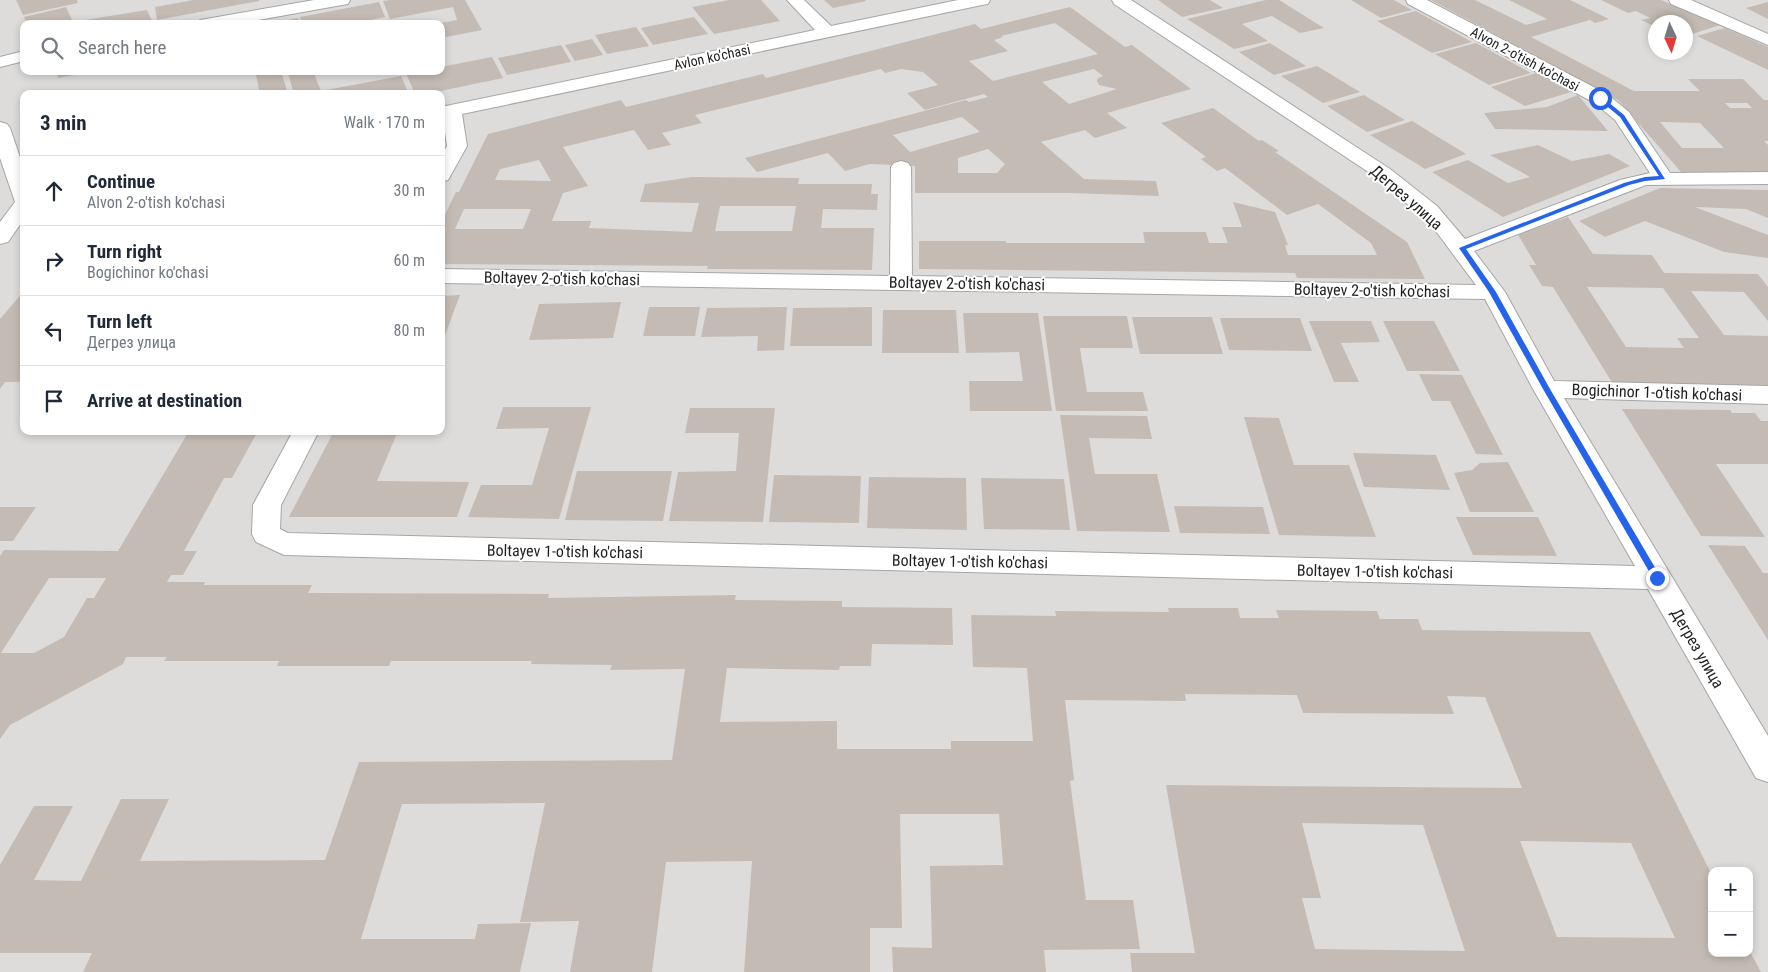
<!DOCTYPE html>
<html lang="en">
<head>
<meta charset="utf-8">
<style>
	body { margin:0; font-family:"Roboto Condensed",sans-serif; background:#f2f2f3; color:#1f2937 }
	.controls { position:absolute; right:15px; bottom:15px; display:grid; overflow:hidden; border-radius:10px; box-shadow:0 2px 8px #0003 }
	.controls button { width:45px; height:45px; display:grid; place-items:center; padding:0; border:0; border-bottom:1px solid #e0e1e3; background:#fff; color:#1f2937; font:25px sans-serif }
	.compass { position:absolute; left:1648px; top:15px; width:45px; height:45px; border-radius:50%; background:#fff; box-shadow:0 2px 8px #0003; rotate:176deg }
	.stop { position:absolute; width:15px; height:15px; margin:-11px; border:4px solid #2563eb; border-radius:50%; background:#fff }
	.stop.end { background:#2563eb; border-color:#fff; box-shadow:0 1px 5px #0008 }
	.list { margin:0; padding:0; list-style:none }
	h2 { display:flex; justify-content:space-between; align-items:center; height:65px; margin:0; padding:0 20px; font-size:21px }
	h2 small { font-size:16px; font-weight:400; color:#747a83 }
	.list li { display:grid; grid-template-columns:32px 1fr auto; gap:15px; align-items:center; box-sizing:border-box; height:70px; padding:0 20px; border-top:1px solid #e0e1e3 }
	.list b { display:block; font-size:19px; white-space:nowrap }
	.list p { margin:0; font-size:16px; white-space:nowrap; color:#747a83 }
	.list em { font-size:16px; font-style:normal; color:#747a83 }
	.icon { flex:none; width:28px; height:28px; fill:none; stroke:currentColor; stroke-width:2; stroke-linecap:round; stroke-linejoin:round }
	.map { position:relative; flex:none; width:1768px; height:972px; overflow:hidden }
	.search { position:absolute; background:#fff; box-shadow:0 2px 8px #0003; left:20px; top:20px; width:425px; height:55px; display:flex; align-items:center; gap:12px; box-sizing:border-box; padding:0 18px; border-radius:10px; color:#747a83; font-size:19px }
	.panel { position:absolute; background:#fff; box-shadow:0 2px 8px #0003; left:20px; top:90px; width:425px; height:345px; border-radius:10px }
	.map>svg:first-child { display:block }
	.residential { fill:#dddcdb; fill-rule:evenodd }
	.building { fill:#c4bcb4; fill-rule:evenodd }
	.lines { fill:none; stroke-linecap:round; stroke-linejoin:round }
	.minor-casing { stroke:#a6a6a6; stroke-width:2 }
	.minor { fill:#fff; fill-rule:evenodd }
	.route { fill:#2563eb }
	.labels { text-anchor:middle; stroke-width:4; stroke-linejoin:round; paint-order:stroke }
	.far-street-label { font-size:14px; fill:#1f1f1f; stroke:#fff }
	.street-label { font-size:16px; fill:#1f1f1f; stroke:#fff }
</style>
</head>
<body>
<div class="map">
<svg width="1768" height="972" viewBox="0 0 1768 972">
	<rect width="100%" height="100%" fill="#efece5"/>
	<!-- residential -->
	<path class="residential" d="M0 0H1768V972H0ZM1656 22H1686V52H1656ZM24 24H441V71H24ZM24 94H441V431H24ZM1712 871H1749V953H1712Z"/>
	<!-- building -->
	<path class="building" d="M16 0H77L78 3 23 15Z
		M194 0H259V1L157 20 155 7Z
		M390 0H465L482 30 441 38V23L457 20 453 7 390 19 383 1Z
		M729 0H761L780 21 714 34 692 7Z
		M824 0H865L866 1 833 8Z
		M1158 0H1210L1223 8 1182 17Z
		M1266 0H1279L1324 28 1300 33 1272 16 1242 24 1268 41 1234 49 1187 19Z
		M1351 0H1394L1412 10 1381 18Z
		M1431 0H1475L1526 25 1547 19 1509 0H1570L1609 19 1595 23 1590 20 1531 37 1634 91H1700L1688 79H1743L1764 100H1768V141H1764L1768 145V174L1682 173 1618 100ZM1725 103H1747L1752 108H1730ZM1660 122 1700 123 1724 148H1682Z
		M1601 0H1661L1720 25 1686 36V22H1656V27L1641 20 1650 18 1636 11 1628 13Z
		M379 2 385 17 352 24H302L300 17Z
		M1768 2V19L1746 8Z
		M66 7 73 22 147 10 152 21 135 24H27L24 17Z
		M1070 7 1125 47 1132 45 1191 89 1107 113 1127 128 1095 138 1085 130 1041 142 1084 179 1156 181 1159 196 1069 193H915V166L870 164 845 171 828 153 757 172 745 158 966 100 969 102 988 97 984 94 925 110 907 93 938 85 923 72 901 69 885 73 881 69 695 115 702 123 662 133 671 145 648 150 634 130 563 147 588 186 563 193 552 221H591L589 228 692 232 699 203 640 202 645 184 692 177 799 178 798 184H872L871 194H878L877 210 823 209 821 228H874L872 270 707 269 708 266 441 264V223L456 192H459L488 134 621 100 626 107 763 74 766 78 975 24 981 29ZM1055 23 1098 54 993 81 969 61 1008 51 994 40 1003 37 1001 36ZM1094 69 1103 76 1098 78 1097 81 1099 85 1117 89 1069 104 1042 82ZM962 117 980 132 910 152 893 135ZM988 149 1005 164 997 173H958V158ZM539 160 551 181 495 180 500 169ZM720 206H796L792 231H715ZM464 209H531L523 229H455Z
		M1416 11 1472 42 1432 53 1377 21Z
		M694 17 708 34 653 45 641 28Z
		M298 18 300 24H271V23Z
		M636 27 649 46 607 54 595 35Z
		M1725 28 1768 47V70L1697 36Z
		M592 39 603 55 575 61 565 45Z
		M1270 43 1306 66 1274 75 1239 52Z
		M1476 43 1531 73 1489 85 1435 54Z
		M561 45 571 62 507 75 498 58Z
		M492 57 503 78 426 94H415L405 71H441V67Z
		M1317 66 1360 92 1323 103 1281 76Z
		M57 71H91V72L58 78Z
		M275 71H281L288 94H260L256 75Z
		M301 71H313L321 91 401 76 409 94H294L288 73Z
		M1536 73 1571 92 1525 106 1491 87Z
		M1364 95 1405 120 1367 132 1327 106Z
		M1578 95 1608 131 1495 129 1484 113 1547 107Z
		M1213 108 1259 141 1262 140 1279 151 1275 152 1407 242 1425 279 1297 278 1295 273 919 269V241H1006V243H1145L1143 232H1206L1209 243H1228L1222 227H1242L1233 202 1275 212 1288 245H1285L1288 255H1377L1371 243 1318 204 1287 215 1225 168 1217 171 1201 159 1206 157 1161 123Z
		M1412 121 1466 154 1425 169 1370 135Z
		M1538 145 1572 161 1609 154 1630 166 1503 217 1432 172 1468 160 1508 183 1530 177 1490 155Z
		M1660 188 1768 190V218L1746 209 1695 207 1768 235V258L1724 252 1645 221 1605 237 1579 221Z
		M1568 217 1593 254 1652 255 1664 273 1758 274 1768 287V321L1744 292 1691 291 1724 335 1768 336V387L1613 384 1553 287 1542 286 1529 265H1536L1518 235ZM1587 287 1663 288 1699 338H1677L1684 348 1626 347Z
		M24 291V382H5L0 389V319Z
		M460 295 441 346V296Z
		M621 302 613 338 529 340 539 304Z
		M649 307H700L695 336H643Z
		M787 307 784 350 757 351 758 336 701 337 707 308Z
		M872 307V346H790L793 308Z
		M883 310H956L959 353H882Z
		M963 313H1038L1052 411H970L969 381H1023L1019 352 966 353Z
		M1043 316H1127L1133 348H1080L1087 392H1143L1148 411H1056Z
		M1132 317H1212L1223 354H1140Z
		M1220 318H1300L1312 351 1229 350Z
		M1309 321H1371L1380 342 1341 343 1359 382H1334Z
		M1383 321H1434L1460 371H1407Z
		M1419 374 1462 375 1503 455 1476 454 1450 401H1432Z
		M503 407H591L559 519 468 517 481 485H532L549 428 496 429Z
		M690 408H775L763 522 669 521 678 472 736 471 739 433H685Z
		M1622 409 1730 410 1732 413H1755L1761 421H1768V464H1716L1765 537 1701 536Z
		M1060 415 1147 416 1152 439 1089 438 1095 474H1157L1170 532 1077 531Z
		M1244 417 1279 418 1294 465H1349L1376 537 1279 535Z
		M189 431H258L232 478H224L184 551H197L183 575H171L167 582H205L204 585H312L308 593 549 594 548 598 736 595 735 600 842 601V607L952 608 953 645 872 644 871 666H840L839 670 727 668 720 722 837 721V749H951V741H1033L1027 668 973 667 971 615 1056 616 1055 611 1169 612 1168 608H1238L1240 618H1279L1276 610 1377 611 1380 619H1418L1422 630 1590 632 1712 875V953H1749V950L1761 972H1132L1130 953H1195L1166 785 1522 788 1485 697 1447 696 1454 714 1303 713 1297 695 1185 694 1186 701 1065 700 1074 780 1070 781 1086 900H1133L1140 949 1044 950 1046 972H893L892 947 932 948 930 866 1003 865 999 814H900L902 928H870V972H744L752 861 666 862 652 972H570L579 921 520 922 545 803 402 804 361 939H475L478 924 531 923 520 972H83L92 953H0V865L34 806H73L34 880 81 881 121 799H169L140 861 325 860 359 762 672 760 685 669 610 670 612 665 531 664 532 661H391L389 666H277L279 661H164L167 657H126L123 664 10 725 0 739V556L4 550 118 551ZM49 578H106L94 598H87L64 637 34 653H1ZM1302 823 1423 825 1465 951 1315 949 1302 898H1321ZM1520 841 1631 843 1675 938 1557 937Z
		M334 431H398L377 481 469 482 457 517H289Z
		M1353 453 1436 455 1450 490 1364 487Z
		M1508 462 1534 512H1470L1454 473 1472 470 1480 463Z
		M577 471H672L663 521 565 520Z
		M774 475 861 476 859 523 769 522Z
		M869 477 966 478 967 530 867 528Z
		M981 478 1064 479 1070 530 984 529Z
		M1174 506 1263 507 1270 534 1180 533Z
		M0 507H36L13 541H0Z
		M1456 517H1538L1557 556 1473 555Z
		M1708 545 1745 546 1763 573H1768V640Z"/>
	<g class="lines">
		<!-- minor casing -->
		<g class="minor-casing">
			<path id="minor" d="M314 0H350L348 4 342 5 236 24H198L200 20 206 19Z
				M787 0H804L831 26 958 0H990L988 4 982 5 462 114 467 146 448 180 441 182V157L447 146 443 118 441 119V107L815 30Z
				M1112 0H1131L1390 169 1437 206 1465 239 1620 180 1650 173 1615 120 1593 102 1408 4 1406 0H1427L1607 94 1629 112 1670 173 1768 172V184L1646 185 1474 251 1505 292 1554 381 1768 386V404L1564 398 1768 736V782L1756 778 1648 589 284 555 256 542 252 534 253 505 293 431H319L281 505 280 529 288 533 1635 566 1533 389 1485 299 441 283V269L890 276 891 167 894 163 901 161 908 163 911 167 912 276 1476 285 1438 234 1421 216 1376 177 1114 4Z
				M1669 0H1691L1768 34V45L1671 4Z
				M24 51V61L0 67V57Z
				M0 122 7 124 10 128 24 169V219L8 242 0 244V222L15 202 0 158Z"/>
		</g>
		<!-- minor -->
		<use href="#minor" class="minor"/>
	</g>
	<!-- route -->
	<path class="route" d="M1598 97H1602L1624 115 1665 179 1645 181 1629 185 1466 249 1496 292 1550 389 1660 576 1661 578 1657 581 1654 580 1543 389 1489 292 1459 248 1624 183 1645 177 1659 176 1620 117 1598 99Z"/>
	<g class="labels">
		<!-- far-street labels -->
		<g class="far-street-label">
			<text transform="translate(712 57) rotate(-12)" y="5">Avlon ko'chasi</text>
			<text transform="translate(1525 59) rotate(28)" y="5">Alvon 2-o'tish ko'chasi</text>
		</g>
		<!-- street labels -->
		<g class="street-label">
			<text transform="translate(1407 197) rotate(41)" y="6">Дегрез улица</text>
			<text transform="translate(562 278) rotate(1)" y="6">Boltayev 2-o'tish ko'chasi</text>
			<text transform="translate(967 283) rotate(1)" y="6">Boltayev 2-o'tish ko'chasi</text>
			<text transform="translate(1372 290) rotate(1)" y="6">Boltayev 2-o'tish ko'chasi</text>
			<text transform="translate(1657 392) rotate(2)" y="6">Bogichinor 1-o'tish ko'chasi</text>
			<text transform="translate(565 551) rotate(1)" y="6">Boltayev 1-o'tish ko'chasi</text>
			<text transform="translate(970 561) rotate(1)" y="6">Boltayev 1-o'tish ko'chasi</text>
			<text transform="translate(1375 571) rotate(1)" y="6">Boltayev 1-o'tish ko'chasi</text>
			<text transform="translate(1698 648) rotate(60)" y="6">Дегрез улица</text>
		</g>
	</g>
</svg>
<div class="controls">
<button>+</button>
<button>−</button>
</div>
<svg class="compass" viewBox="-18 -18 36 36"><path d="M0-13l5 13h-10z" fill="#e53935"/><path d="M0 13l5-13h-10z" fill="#747a83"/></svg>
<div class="stop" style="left:1600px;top:98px"></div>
<div class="stop end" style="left:1657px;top:578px"></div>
<div class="search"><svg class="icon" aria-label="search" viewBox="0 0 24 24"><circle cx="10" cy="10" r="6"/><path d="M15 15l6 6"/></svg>Search here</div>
<section class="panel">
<h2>3 min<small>Walk · 170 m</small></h2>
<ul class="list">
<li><svg class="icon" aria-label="ahead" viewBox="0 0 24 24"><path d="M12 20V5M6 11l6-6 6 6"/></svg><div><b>Continue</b><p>Alvon 2-o'tish ko'chasi</p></div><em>30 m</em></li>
<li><svg class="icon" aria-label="right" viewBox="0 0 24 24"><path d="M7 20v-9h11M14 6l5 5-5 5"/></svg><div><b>Turn right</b><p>Bogichinor ko'chasi</p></div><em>60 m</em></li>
<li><svg class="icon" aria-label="left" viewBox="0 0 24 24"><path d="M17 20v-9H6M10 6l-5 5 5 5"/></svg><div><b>Turn left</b><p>Дегрез улица</p></div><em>80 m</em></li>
<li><svg class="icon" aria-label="arrive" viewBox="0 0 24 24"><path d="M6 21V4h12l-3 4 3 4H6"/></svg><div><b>Arrive at destination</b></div></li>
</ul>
</section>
</div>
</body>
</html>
